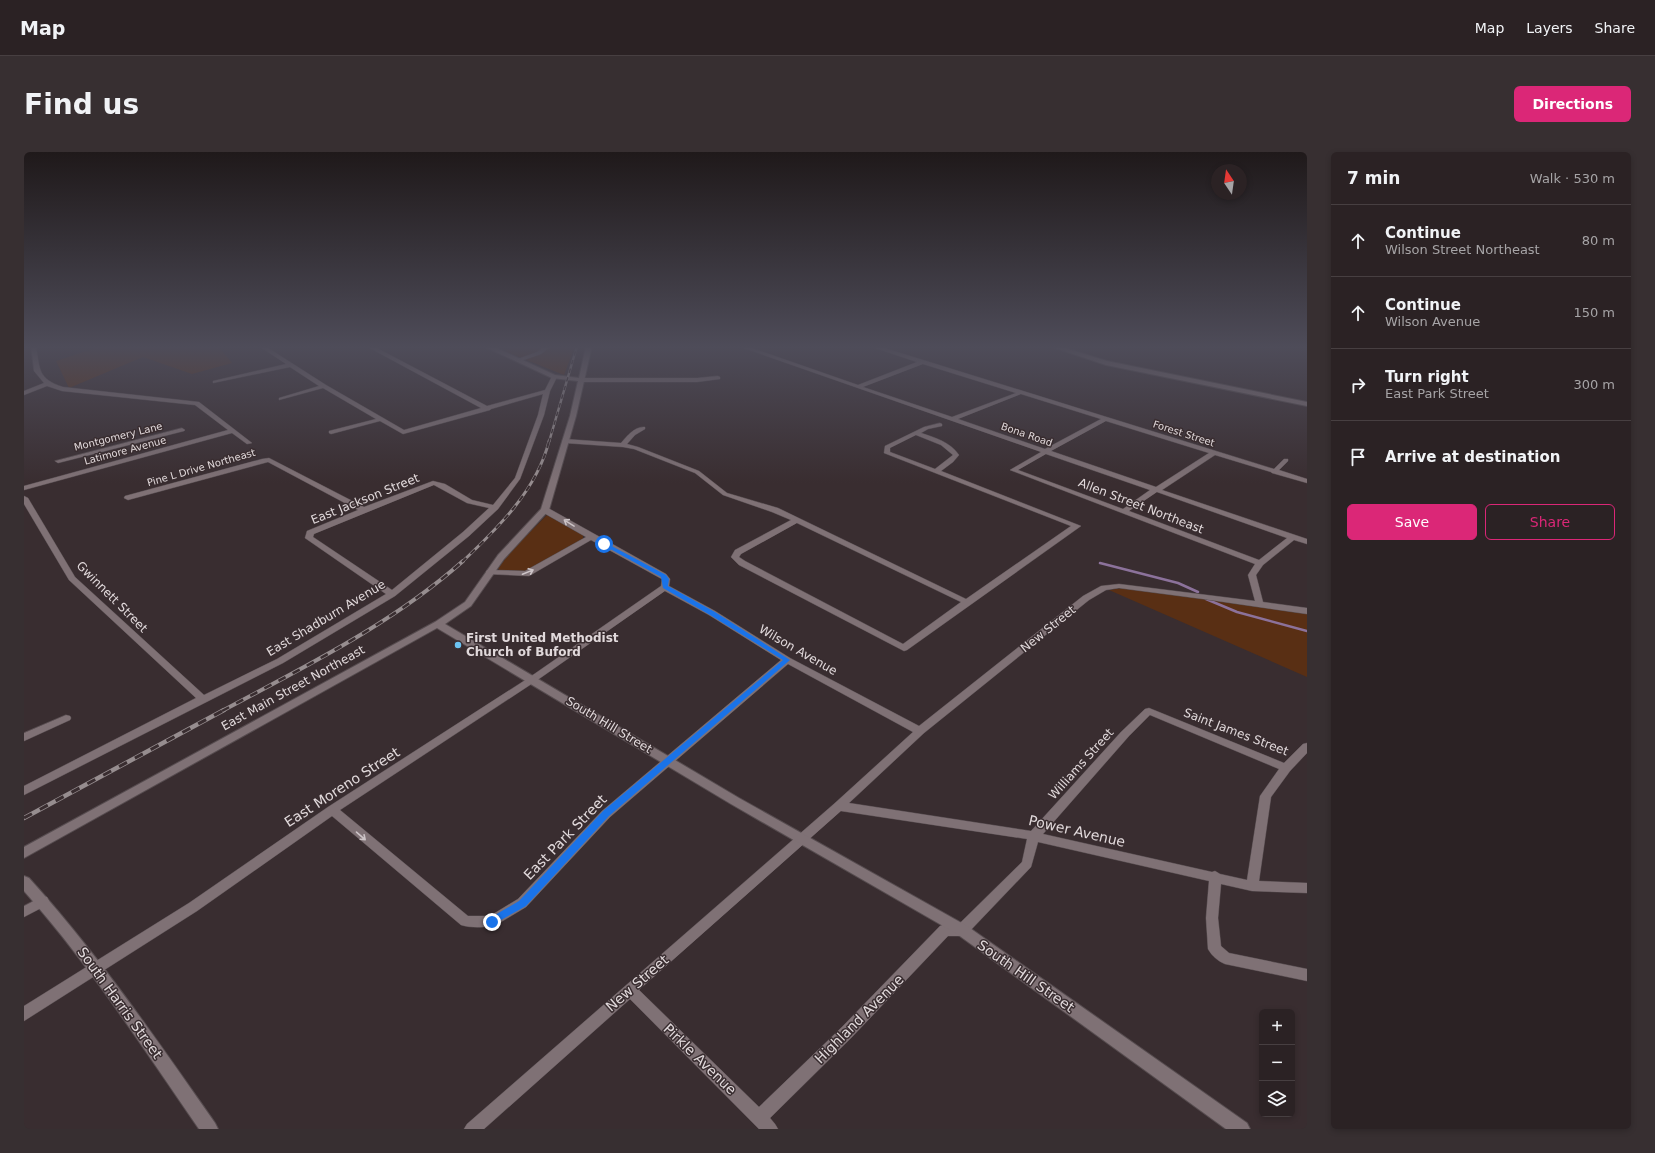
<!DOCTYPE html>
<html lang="en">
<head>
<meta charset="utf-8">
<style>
	body { margin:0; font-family:"DejaVu Sans",sans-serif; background:#372f31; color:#f1f3f6 }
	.controls { position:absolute; right:12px; bottom:12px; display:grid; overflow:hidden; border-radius:6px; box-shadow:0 2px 6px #0003 }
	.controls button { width:36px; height:36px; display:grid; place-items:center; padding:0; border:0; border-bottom:1px solid #473f41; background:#2b2224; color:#f1f3f6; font:20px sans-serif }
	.compass { position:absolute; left:1187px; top:12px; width:36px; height:36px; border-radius:50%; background:#2b2224; box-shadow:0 2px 6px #0003; rotate:347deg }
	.stop { position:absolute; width:12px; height:12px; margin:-9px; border:3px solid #1a73e8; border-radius:50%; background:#fff }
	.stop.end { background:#1a73e8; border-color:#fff; box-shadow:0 1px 4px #0008 }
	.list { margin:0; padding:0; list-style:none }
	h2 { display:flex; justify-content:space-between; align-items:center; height:52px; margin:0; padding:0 16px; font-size:17px }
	h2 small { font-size:13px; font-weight:400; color:#a6a4a6 }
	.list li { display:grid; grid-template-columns:26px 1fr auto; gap:12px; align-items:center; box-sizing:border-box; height:72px; padding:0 16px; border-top:1px solid #473f41 }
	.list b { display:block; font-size:15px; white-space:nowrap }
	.list p { margin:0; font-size:13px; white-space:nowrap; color:#a6a4a6 }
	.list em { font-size:13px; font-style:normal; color:#a6a4a6 }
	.actions { display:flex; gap:8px; padding:12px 16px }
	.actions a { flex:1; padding:9px 0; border:1px solid #db2777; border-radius:6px; text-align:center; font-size:14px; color:#db2777 }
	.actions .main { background:#db2777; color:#fff }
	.icon { flex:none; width:22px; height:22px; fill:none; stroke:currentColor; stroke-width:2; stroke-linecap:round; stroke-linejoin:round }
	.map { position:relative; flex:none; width:1283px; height:977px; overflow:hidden; border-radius:6px }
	header { display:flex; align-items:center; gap:24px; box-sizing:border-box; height:56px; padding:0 20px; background:#2b2224; border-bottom:1px solid #473f41 }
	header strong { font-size:19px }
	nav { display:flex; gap:22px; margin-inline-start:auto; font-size:14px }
	.intro { display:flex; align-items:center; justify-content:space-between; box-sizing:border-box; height:96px; padding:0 24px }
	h1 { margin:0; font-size:28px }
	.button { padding:10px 18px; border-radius:6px; background:#db2777; color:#fff; font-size:14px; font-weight:700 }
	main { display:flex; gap:24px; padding:0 24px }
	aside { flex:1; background:#2b2224; border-radius:6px; box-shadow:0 2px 6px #0003 }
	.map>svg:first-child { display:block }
	.green { fill:#592f14 }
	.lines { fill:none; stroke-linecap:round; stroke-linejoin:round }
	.stream { stroke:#8c729b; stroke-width:2.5 }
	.street-casing { stroke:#564c4f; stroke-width:1 }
	.secondary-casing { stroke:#564c4f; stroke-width:2 }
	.street { fill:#7f7175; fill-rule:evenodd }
	.secondary { fill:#7f7175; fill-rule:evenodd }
	.rail-far3-casing { stroke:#968d8f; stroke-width:2.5 }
	.rail-far2-casing { stroke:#968d8f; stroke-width:3 }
	.rail-far1-casing { stroke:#968d8f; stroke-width:4 }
	.rail-casing { stroke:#968d8f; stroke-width:4.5 }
	.rail-far3 { stroke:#392d30; stroke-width:1.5; stroke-dasharray:4.5; stroke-linecap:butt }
	.rail-far2 { stroke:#392d30; stroke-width:2; stroke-dasharray:6; stroke-linecap:butt }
	.rail-far1 { stroke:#392d30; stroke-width:2.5; stroke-dasharray:8; stroke-linecap:butt }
	.rail { stroke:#392d30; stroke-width:3; stroke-dasharray:9; stroke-linecap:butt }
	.oneway { stroke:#cdc4c7 }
	.route { fill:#1a73e8 }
	.poi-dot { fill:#6cc3f2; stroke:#392d30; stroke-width:1.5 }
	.labels { text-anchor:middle; stroke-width:3; stroke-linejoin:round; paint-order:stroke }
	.far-street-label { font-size:10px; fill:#e1d9db; stroke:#392d30 }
	.street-label { font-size:12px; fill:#e1d9db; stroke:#392d30 }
	.poi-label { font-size:12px; font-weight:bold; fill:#e1d9db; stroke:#392d30; text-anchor:start }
	.near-street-label { font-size:14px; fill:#e1d9db; stroke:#392d30 }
</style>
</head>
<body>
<header>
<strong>Map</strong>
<nav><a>Map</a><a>Layers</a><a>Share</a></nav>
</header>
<div class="intro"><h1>Find us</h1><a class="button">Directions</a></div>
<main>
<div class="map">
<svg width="1283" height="977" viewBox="0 0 1283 977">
	<rect width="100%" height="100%" fill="#392d30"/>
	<!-- green -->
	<path class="green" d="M78 194H194L208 211 168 222 119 205 45 236 32 209Z
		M494 194H551L540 223 480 199Z
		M523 363 559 383V388L500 421 478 419 474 417 486 400Z
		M1105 435 1283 459V525L1085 438Z"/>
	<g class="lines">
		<!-- stream -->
		<path class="stream" d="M1076 411 1154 431 1174 440
			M1182 447 1213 460 1283 479"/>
		<!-- street casing -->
		<g class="street-casing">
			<path id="street" d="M7 194H12C16 218 14 227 39 235L175 250 228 291 223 292 208 281 0 338V334L204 278 171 253 38 239 23 234 0 243V239L20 231 10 219Z
				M235 194H241L302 233 380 278 457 256 342 194H349L463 254 521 238 528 224 533 225 526 239 520 263 496 327 474 357 445 384 371 444 259 511 0 643V634L172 546 45 428 0 352V344L4 346 51 425 180 543 253 507 362 442 281 386 283 379 334 358 244 310 104 348 100 346 101 344 238 307 245 306 340 355 409 329 421 332 448 348 469 353 491 326 514 263 519 242 467 257 466 258 379 282 356 269 307 282 305 281V279L352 267 299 236 255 248V246L295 234 266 215 189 231V229L262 212ZM410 333 443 351 465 356 439 380 368 438 289 385 290 382Z
				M521 194H527L517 202 494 210 491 208 513 200Z
				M714 194H722L834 233 893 210 845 194H854L1250 317 1260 307H1264V309L1255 318 1283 327V331L1248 321 1247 320 1191 303 1138 338 1283 387V392L1270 388 1239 413 1232 423 1239 450 1283 456V462L1179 447 1095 436 1082 438 1065 448 900 581 825 651 1007 679 1097 580 1121 557 1125 556 1260 611 1279 592 1283 591V601L1266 619 1247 645 1235 729 1283 731V741L1228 739 1197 732 1194 766 1197 794 1205 801 1283 817V829L1201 812C1194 809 1188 804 1184 797L1182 766 1185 729 1014 690 1007 715 943 782 938 784H924L828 885 746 966 751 972 754 977H735L606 847 460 977H440L443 972 811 651 889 580 764 512 586 665 502 755 472 773C463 776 446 776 437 773L308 664 173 759 0 869V854L165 751 304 655 506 525 637 434 638 427 636 426 567 388 505 424 463 422 462 420 463 418H466L501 419 562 385 518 360V356H524L642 422 646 427 645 434 691 459 766 506 895 574 1059 444 1077 434 1095 432 1231 449 1224 423 1231 412 986 318 1017 300ZM899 212 992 241 928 265 839 235ZM997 242 1077 267 1021 297 934 267ZM1082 269 1185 301 1132 335 1027 299ZM1022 302 1126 338 1099 357 994 318ZM1133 340 1263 386 1235 408 1105 359ZM641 439 685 463 757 508 578 659 494 747 466 764H444L316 658 512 529ZM1126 563 1255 617 1236 644 1223 728 1196 722 1191 719 1188 720 1019 682 1105 584ZM817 659 1003 687 998 710 935 772H921L916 774 818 875 735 955 615 838Z
				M694 224 696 225V227L673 230H557L554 228 557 226H673Z
				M916 271 918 272V274L904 277 897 281C912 286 926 290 935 303L929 310 917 319 1057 374 883 498 880 499 715 413 707 405 711 398 767 368 748 360 699 343 671 321 610 297 599 295 541 291 538 289 541 287 597 291C603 284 611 274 621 275V277L611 283 603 292 614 295 675 319 703 341 754 356 942 447 1047 374 860 301 861 294 900 275ZM892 283 917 293 929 303 911 317 866 300V296ZM773 371 937 450 879 492 721 409 715 405 717 402Z
				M158 276 161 278 160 279 34 311 31 309Z
				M42 563 46 564 47 566 46 568 0 589V581Z
				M19 744 23 745 25 749 23 753 0 765V754Z"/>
		</g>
		<!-- secondary casing -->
		<g class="secondary-casing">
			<path id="secondary" d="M459 194H468L531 223 555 226 562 194H568L552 264 525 358 480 407 447 454 421 472 715 646 943 774 1223 971 1226 977H1202L933 782 707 652 413 476 0 706V695L411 470 441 450 474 403 517 357 546 264 554 229 528 226Z
				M1025 194H1035L1083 209 1283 250V254L1082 213Z
				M0 724 5 726C74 802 132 887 191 971L194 977H175C119 896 66 813 0 739Z"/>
		</g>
		<!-- street -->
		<use href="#street" class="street"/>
		<!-- secondary -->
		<use href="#secondary" class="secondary"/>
		<!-- rail-far3 casing -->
		<g class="rail-far3-casing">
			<path id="rail-far3" d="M525 290 553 194"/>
		</g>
		<!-- rail-far2 casing -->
		<g class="rail-far2-casing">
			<path id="rail-far2" d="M438 410C473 377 513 338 525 289"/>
		</g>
		<!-- rail-far1 casing -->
		<g class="rail-far1-casing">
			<path id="rail-far1" d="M198 559C282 514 368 472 439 409"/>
		</g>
		<!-- rail casing -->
		<g class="rail-casing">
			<path id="rail" d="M0 666 200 558"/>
		</g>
		<!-- rail-far3 -->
		<use href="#rail-far3" class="rail-far3"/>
		<!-- rail-far2 -->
		<use href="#rail-far2" class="rail-far2"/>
		<!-- rail-far1 -->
		<use href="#rail-far1" class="rail-far1"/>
		<!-- rail -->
		<use href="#rail" class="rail"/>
	</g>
	<!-- one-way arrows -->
	<defs><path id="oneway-shaft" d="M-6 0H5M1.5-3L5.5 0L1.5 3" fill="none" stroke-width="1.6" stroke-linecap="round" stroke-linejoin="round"/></defs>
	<g class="oneway">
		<use href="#oneway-shaft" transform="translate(545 371) rotate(-148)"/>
		<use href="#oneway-shaft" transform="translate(504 420) rotate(-22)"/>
		<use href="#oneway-shaft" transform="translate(337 684) rotate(41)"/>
	</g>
	<!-- sky -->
	<linearGradient id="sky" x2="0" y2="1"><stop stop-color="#1f191a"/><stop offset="0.59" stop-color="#4e4c59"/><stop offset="1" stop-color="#4e4c59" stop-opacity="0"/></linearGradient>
	<rect width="1283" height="331" fill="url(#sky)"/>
	<!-- route -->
	<path class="route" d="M579 391H582L642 423 645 427 644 434 691 460 766 508 585 664 502 754 468 773 463 770 464 767 495 749 579 659 759 508 686 463 639 436 637 425 579 393Z"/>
	<!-- markers -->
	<circle class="poi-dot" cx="434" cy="493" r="4"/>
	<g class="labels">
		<!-- far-street labels -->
		<g class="far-street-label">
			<text transform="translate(1160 281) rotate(18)" y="4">Forest Street</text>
			<text transform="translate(1003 282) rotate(19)" y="4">Bona Road</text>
			<text transform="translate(94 284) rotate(-14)" y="4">Montgomery Lane</text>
			<text transform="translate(101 298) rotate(-15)" y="4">Latimore Avenue</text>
			<text transform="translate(177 315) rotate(-16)" y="4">Pine L Drive Northeast</text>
		</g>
		<!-- street labels -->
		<g class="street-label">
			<text transform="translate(341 347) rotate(-22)" y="4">East Jackson Street</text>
			<text transform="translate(1117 354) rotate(21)" y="4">Allen Street Northeast</text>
			<text transform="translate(88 445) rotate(45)" y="4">Gwinnett Street</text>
			<text transform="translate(302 466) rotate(-31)" y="4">East Shadburn Avenue</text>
			<text transform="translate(1024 477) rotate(-39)" y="4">New Street</text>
			<text transform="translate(774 498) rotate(30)" y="4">Wilson Avenue</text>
			<text transform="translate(269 536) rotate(-29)" y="4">East Main Street Northeast</text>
			<text transform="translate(585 573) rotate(31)" y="4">South Hill Street</text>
			<text transform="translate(1212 580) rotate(21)" y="4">Saint James Street</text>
			<text transform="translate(1057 612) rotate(-48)" y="4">Williams Street</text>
		</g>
		<!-- poi labels -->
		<g class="poi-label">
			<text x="442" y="490">First United Methodist<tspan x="442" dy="14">Church of Buford</tspan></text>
		</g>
		<!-- near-street labels -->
		<g class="near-street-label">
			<text transform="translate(318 635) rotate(-33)" y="5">East Moreno Street</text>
			<text transform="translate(1053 679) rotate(13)" y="5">Power Avenue</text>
			<text transform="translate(541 685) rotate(-46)" y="5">East Park Street</text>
			<text transform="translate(1002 824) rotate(35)" y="5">South Hill Street</text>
			<text transform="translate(613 831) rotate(-41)" y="5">New Street</text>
			<text transform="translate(96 851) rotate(54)" y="5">South Harris Street</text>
			<text transform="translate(835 867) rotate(-45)" y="5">Highland Avenue</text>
			<text transform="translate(676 907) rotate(44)" y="5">Pirkle Avenue</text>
		</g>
	</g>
</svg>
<div class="controls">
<button>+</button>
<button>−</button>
<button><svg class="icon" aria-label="layers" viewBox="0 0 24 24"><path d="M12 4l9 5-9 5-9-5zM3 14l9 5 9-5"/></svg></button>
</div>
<svg class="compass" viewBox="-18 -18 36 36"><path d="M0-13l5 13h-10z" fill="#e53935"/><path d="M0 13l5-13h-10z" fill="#a6a4a6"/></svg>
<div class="stop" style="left:580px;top:392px"></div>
<div class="stop end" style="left:468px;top:770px"></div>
</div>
<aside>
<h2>7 min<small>Walk · 530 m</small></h2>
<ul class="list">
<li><svg class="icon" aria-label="ahead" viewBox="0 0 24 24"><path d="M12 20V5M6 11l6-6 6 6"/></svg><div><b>Continue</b><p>Wilson Street Northeast</p></div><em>80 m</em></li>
<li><svg class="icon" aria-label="ahead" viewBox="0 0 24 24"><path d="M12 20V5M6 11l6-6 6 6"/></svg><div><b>Continue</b><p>Wilson Avenue</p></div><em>150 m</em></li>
<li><svg class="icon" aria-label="right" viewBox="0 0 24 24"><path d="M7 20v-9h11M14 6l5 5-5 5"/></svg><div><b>Turn right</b><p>East Park Street</p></div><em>300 m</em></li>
<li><svg class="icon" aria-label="arrive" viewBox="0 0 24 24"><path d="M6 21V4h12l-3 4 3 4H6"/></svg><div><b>Arrive at destination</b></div></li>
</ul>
<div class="actions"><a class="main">Save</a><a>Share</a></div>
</aside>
</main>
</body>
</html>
